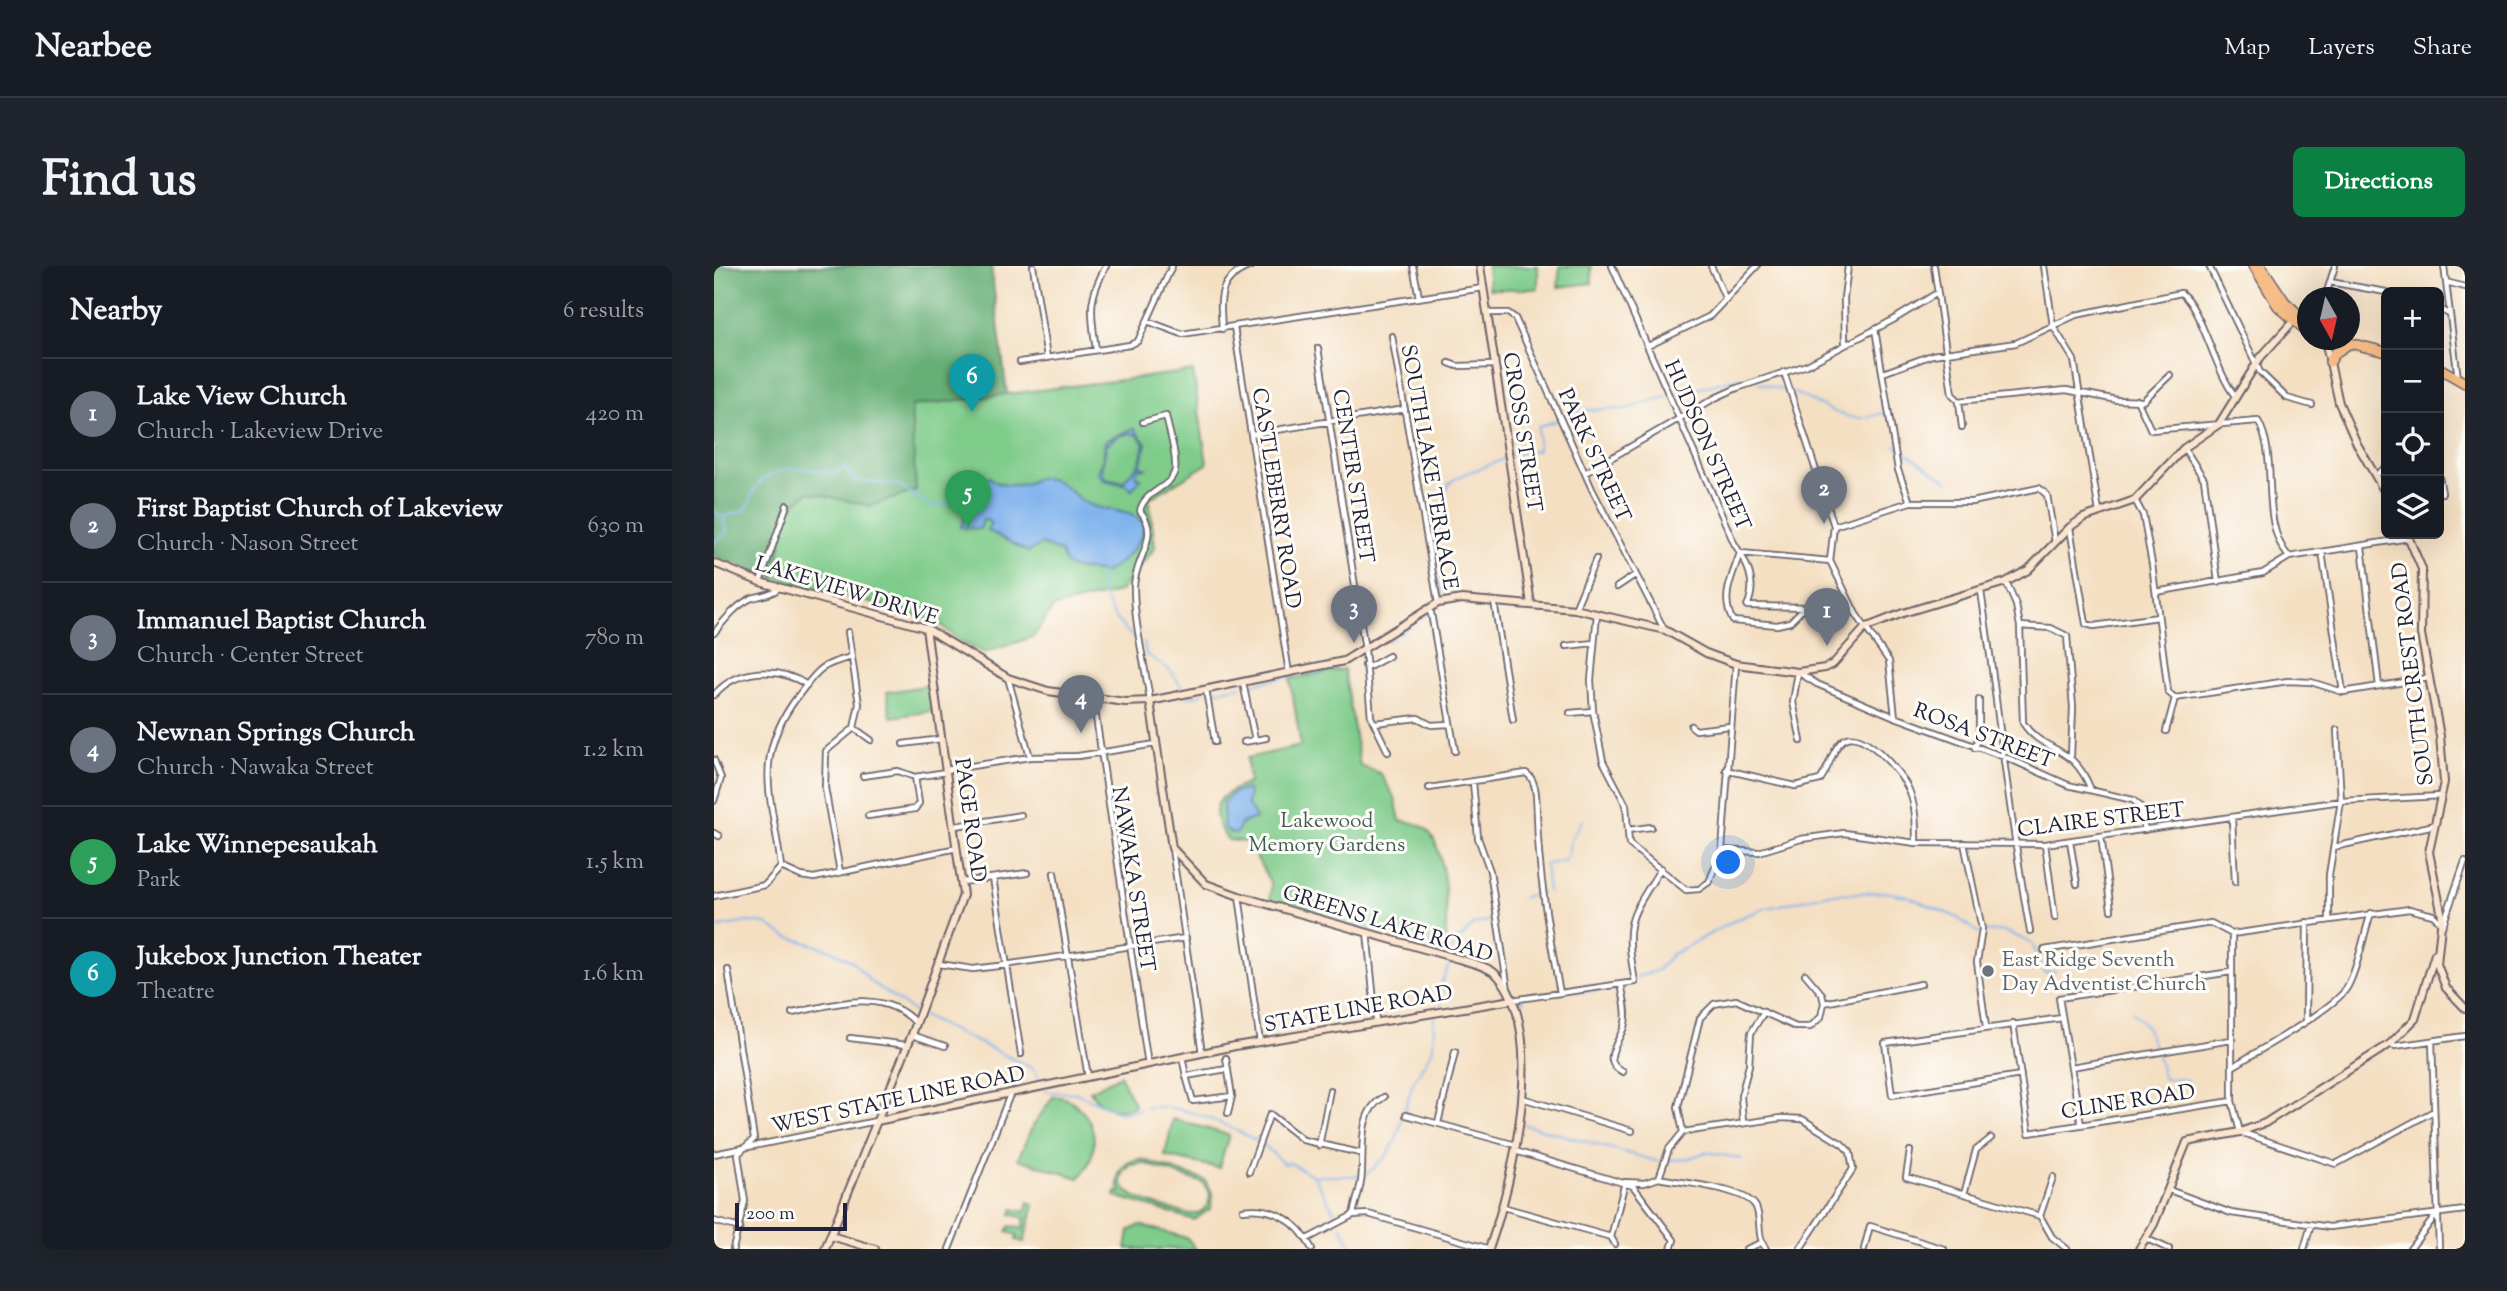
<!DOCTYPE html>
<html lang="en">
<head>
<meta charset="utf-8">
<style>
	body { margin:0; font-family:"Sorts Mill Goudy",serif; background:#20242c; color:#f1f3f6 }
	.controls { position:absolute; right:21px; top:21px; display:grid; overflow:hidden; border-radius:10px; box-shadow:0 7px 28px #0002 }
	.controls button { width:63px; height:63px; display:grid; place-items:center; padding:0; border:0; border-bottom:2px solid #363941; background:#171b24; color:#f1f3f6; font:35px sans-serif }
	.compass { position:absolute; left:1583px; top:21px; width:63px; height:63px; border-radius:50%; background:#171b24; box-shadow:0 7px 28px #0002; rotate:172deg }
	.scale { position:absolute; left:21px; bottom:18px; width:112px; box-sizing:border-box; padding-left:7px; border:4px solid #22223b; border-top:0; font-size:19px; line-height:24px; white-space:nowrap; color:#22223b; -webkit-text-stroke:5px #fdfcf7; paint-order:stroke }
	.you { position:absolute; left:1015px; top:597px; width:24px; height:24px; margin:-18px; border:5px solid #fff; border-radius:50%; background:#1a73e8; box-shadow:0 0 0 10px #1a73e833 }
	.badge { display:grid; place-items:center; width:46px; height:46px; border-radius:50%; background:#0b8043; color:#fff; font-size:23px; font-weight:700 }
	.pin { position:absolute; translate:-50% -58px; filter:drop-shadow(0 2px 4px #0008) }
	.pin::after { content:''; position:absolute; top:37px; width:24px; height:21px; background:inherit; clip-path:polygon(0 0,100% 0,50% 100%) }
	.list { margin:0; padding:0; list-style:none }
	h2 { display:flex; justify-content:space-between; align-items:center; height:91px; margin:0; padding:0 28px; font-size:30px }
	h2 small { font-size:23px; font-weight:400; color:#9ea1a6 }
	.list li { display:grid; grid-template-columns:46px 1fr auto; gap:21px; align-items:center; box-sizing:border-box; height:112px; padding:0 28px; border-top:2px solid #363941 }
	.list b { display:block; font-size:26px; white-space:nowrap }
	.list p { margin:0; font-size:23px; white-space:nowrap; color:#9ea1a6 }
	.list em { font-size:23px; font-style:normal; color:#9ea1a6 }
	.icon { flex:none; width:38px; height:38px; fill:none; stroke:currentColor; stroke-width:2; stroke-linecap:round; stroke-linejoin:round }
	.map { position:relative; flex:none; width:1751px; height:983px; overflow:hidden; border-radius:10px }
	header { display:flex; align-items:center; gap:42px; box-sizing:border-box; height:98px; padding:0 35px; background:#171b24; border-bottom:2px solid #363941 }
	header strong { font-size:33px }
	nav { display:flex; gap:38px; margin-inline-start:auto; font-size:24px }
	.intro { display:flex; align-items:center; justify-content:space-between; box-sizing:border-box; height:168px; padding:0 42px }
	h1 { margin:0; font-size:49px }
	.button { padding:18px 32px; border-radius:10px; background:#0b8043; color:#fff; font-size:24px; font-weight:700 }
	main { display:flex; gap:42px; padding:0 42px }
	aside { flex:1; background:#171b24; border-radius:10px; box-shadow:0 7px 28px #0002 }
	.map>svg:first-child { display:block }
	.green { fill:#7ecb8a; stroke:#507662; stroke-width:2; fill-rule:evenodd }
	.forest { fill:#66af76; stroke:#446858; stroke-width:2 }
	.water { fill:#80b3ed; stroke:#516a94; stroke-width:2; fill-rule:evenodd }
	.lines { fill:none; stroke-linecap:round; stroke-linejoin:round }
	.stream { stroke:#80b3ed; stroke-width:2 }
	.street-casing { stroke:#6c646a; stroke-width:8 }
	.secondary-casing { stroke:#6c646a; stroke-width:10 }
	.highway-casing { stroke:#6c646a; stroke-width:12 }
	.street { stroke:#fff; stroke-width:4.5 }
	.secondary { stroke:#fce5cf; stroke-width:6 }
	.highway { stroke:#f7bd88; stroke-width:9 }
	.worship-dot { fill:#6b7280; stroke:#fdfcf7; stroke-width:2.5 }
	.labels { text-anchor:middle; stroke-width:6; stroke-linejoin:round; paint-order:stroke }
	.street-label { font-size:21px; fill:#22223b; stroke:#fdfcf7 }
	.park-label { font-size:21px; fill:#425d57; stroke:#fdfcf7 }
	.worship-label { font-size:21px; fill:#5b616d; stroke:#fdfcf7; text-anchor:start }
</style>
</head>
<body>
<header>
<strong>Nearbee</strong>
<nav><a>Map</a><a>Layers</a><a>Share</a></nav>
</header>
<div class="intro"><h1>Find us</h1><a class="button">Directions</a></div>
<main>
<aside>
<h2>Nearby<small>6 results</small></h2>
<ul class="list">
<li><span class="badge" style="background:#6b7280">1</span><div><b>Lake View Church</b><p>Church · Lakeview Drive</p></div><em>420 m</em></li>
<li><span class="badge" style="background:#6b7280">2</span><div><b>First Baptist Church of Lakeview</b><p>Church · Nason Street</p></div><em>630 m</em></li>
<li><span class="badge" style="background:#6b7280">3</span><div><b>Immanuel Baptist Church</b><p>Church · Center Street</p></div><em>780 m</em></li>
<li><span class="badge" style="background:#6b7280">4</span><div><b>Newnan Springs Church</b><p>Church · Nawaka Street</p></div><em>1.2 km</em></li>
<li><span class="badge" style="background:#2e9e5b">5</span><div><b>Lake Winnepesaukah</b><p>Park</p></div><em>1.5 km</em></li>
<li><span class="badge" style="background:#0f9aa8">6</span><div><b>Jukebox Junction Theater</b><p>Theatre</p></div><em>1.6 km</em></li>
</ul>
</aside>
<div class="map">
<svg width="1751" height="983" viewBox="0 0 1751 983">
	<rect width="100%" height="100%" fill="#fdfcf7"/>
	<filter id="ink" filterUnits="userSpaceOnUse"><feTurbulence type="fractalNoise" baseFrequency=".0143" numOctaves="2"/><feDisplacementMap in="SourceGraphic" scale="14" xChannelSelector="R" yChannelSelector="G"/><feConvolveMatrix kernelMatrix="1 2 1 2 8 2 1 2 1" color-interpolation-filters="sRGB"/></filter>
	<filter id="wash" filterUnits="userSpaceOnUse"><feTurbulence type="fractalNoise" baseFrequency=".00686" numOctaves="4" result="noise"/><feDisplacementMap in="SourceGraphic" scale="28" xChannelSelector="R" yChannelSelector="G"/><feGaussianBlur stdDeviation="1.57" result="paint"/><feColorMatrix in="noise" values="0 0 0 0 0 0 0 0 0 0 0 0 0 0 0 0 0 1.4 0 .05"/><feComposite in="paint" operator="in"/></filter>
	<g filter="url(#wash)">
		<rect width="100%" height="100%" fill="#f4dfc2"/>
		<!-- green -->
		<path class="green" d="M773 0H824V23H775Z
			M846 0H877L878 17 844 21Z
			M479 105 493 198 435 233 441 282 405 326 340 341 319 371 270 387 244 374 225 357 196 347 60 312 74 243 95 225 156 240 196 140Z
			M630 403 646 500 666 507 681 532 686 555C696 556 704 557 712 563 733 581 735 657 730 683L556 636 557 618 534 576 514 574C490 543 504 528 535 517L533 492 587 480 576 413Z
			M217 419 221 445 177 451 173 426Z
			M406 809 421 840C402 848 386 842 376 825Z
			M339 831C349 830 357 833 364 841 386 861 384 890 365 912L304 893 318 861Z
			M459 853 515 869 505 902 451 890Z
			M427 893 491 914 499 929 496 943 480 954 401 930 402 926 407 927C399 910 408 895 427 893ZM429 897 489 917 496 927C496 940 489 948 476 948 458 943 380 929 417 899Z
			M314 936 320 939 310 976 302 974 303 969 293 966 296 960 309 963 311 952 297 948 299 943 311 946Z
			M426 959 473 972 482 983H412L415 965Z"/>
		<!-- forest -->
		<path class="forest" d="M0 0H277L293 128 197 140 202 225 156 240 95 226 74 243 60 312 0 290Z"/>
		<!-- water -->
		<path class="water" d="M420 162 432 178 426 200 431 202 424 203 421 210 427 213 417 224 414 219 390 214 384 206 389 195 391 175ZM416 167 424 169 430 178 426 196 409 216 391 212 388 204 392 179 405 170Z
			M276 211C281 220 301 220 311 218 317 217 319 212 325 212 351 210 360 236 382 241 396 245 423 245 431 260 426 280 408 298 389 307 368 298 353 312 347 286L327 278 314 286 273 264 277 258 273 254H269L266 263 247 261 267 213Z
			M533 523 535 527 533 538 542 552 528 557 522 568 516 567 510 561 509 537 519 527Z"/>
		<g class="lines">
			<!-- stream -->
			<path class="stream" d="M1045 117 1073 125
				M1080 127C1102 135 1123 152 1147 152 1155 152 1166 147 1173 147
				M959 129 1024 112 1037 115
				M849 152 873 144 911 143 953 131
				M1181 179 1235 216
				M797 188 824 184V161L844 154
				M0 246 9 251 13 266 0 276
				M9 251 31 244C37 237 37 227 43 220 62 197 96 201 121 209L129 200 142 215 183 218 218 241 239 237
				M715 274C740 253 724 227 737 216 748 206 776 201 791 192
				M388 306C382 329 406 363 424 374
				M722 310 729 329
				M719 345 727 340
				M684 368 713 348
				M673 375 680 371
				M430 376 432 388 457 405 470 425
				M590 408 622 402
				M533 419 582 409
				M494 427 527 420
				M473 431 489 428
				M834 626 831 599 852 594 858 571 869 553
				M808 632 828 626
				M0 662 34 656 52 658 71 670 117 684 139 696 157 716 202 747
				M1271 666 1290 665 1318 677 1330 707 1341 706
				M738 687 740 674 748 671 759 659 781 653
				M923 711 944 704 957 689 1023 653 1049 643 1115 628 1171 626 1193 630 1242 651 1265 667
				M864 726 905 723
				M802 736 810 734
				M727 742 728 715 737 695
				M1418 746 1432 760 1441 784
				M208 750 318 802 328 817
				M1443 790 1450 813 1473 814
				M332 823 333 826 363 827 405 847 426 844
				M431 842C464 835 515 860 543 875
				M808 858 946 896
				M765 871 786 877
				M550 879 570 898 576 897 600 910H644
				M954 894 972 893 993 886 1028 893
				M650 910 671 892 681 876 699 817 719 783 720 750
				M600 911 624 952
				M627 959 638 983
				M1429 983 1432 978"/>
		</g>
	</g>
	<g filter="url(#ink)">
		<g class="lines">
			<!-- street casing -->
			<g class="street-casing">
				<path id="street" d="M319 0 333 92
					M699 0 705 31
					M898 0 1020 277C1033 297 1044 317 1033 340L1097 341
					M997 0 1012 34
					M1220 0 1238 128 1245 135 1248 161
					M1330 0 1339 60 1360 94 1385 246
					M1495 0 1546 106 1573 132 1598 139
					M1730 0 1744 113
					M1616 16 1672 26
					M1732 16 1751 21
					M1611 32 1621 0
					M1725 43 1735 48
					M774 47H794L801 52 878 223 950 363
					M433 55 468 68 769 22
					M520 61 575 407
					M508 63C506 31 503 13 537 0
					M1161 63 1184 204 1196 236
					M678 70 724 337
					M1131 77 1130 32 1134 0
					M934 80 996 50 1043 0
					M604 82 651 384 657 451 674 486
					M382 84C377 46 373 35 392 0
					M306 96 416 79 424 75 458 0
					M735 97 743 100 781 99
					M1070 106 1120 260 1116 295 1142 348 1175 395 1181 451
					M1169 107 1218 89 1302 77 1362 49 1467 27C1488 43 1501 105 1521 130
					M1423 134 1437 164 1544 155C1566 193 1544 255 1575 291
					M1245 135 1352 124 1403 134 1429 135 1456 109
					M429 156 452 150C455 166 463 188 461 204 457 223 430 224 426 245 448 270 420 293 420 321 420 358 431 398 436 435
					M538 168 691 143
					M1470 182 1490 213 1504 316
					M871 207 1001 132 1023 122 1093 99 1179 54 1223 27
					M1662 209 1672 201
					M1725 210 1728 227
					M1421 234 1429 249 1438 298 1454 426 1461 432
					M1120 260 1196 236H1258L1325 222 1333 229 1341 276
					M1356 262 1372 358 1380 360 1444 351
					M1648 281 1665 420
					M1608 286 1629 426
					M1026 287C1018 311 1006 332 1019 355L1063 359 1076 356 1087 345 1132 329
					M1027 287 1116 295
					M46 316 73 239
					M1292 316 1302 339 1306 360 1309 457C1329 488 1359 476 1377 524
					M903 321 921 309
					M1267 325C1284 438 1295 552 1316 665
					M1442 326 1549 307 1575 291 1695 272
					M780 335 799 454
					M712 343 717 347 741 485
					M861 343 882 293
					M883 348 877 414 879 445 889 495 912 539 915 578 972 624 985 623 995 616 1008 584 1022 398
					M1306 360 1337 362 1353 370 1359 441 1357 490
					M0 367C10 355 23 338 38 332 49 329 56 329 65 322
					M852 380 880 377
					M651 399 657 400 675 390
					M294 412 316 491
					M529 417 541 474
					M492 424 501 476
					M0 429C23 402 65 400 93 419
					M379 431 434 799
					M1461 432 1574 415 1597 416 1629 426 1715 412
					M856 447 879 445
					M660 457 704 452 717 459 735 458
					M977 460 982 464 1016 460
					M140 462 157 474
					M1452 465 1461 432
					M1087 475 1079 436 1084 406 1103 418 1181 451 1296 493 1354 519 1419 534 1426 540 1431 564
					M530 476 552 472
					M189 478 227 473
					M1261 482 1265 469V434
					M0 494 7 512 0 535
					M232 504 316 491 364 490 442 478
					M1012 504 1081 520 1106 514C1115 503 1117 486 1127 476 1146 456 1188 508 1195 524 1202 541 1202 559 1202 577
					M149 510 184 505 201 511 232 506
					M759 516 764 572 776 605 794 724
					M715 522 812 507C824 515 822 535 823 548 824 606 835 669 846 727
					M154 550 201 543 205 537 201 511
					M1518 553 1521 616
					M242 560 307 549
					M914 564 937 561
					M0 567 5 570
					M1387 570 1397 644
					M1356 575 1363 618
					M1250 577 1268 663 1263 696 1272 761
					M1331 578 1341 652
					M1620 581 1721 559
					M458 583 488 787
					M1008 584 1045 586 1087 573 1130 567 1202 577 1331 578 1627 535 1728 530
					M67 601C59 531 36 494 84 430 104 404 105 399 138 391
					M67 601 87 610 100 612 243 582
					M126 606 111 522 112 485 140 462 145 438 134 366
					M340 607 374 811
					M279 612 307 788
					M249 616 313 607
					M0 630 51 619 67 601
					M525 630 546 776
					M1615 653V609L1627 535 1623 464
					M1729 659 1751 595
					M653 666 662 755
					M1518 668V835L1526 866 1622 898 1718 846
					M1330 684 1497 657 1518 668 1695 643 1719 649 1726 656
					M225 698 259 703 284 700 472 672
					M14 704 40 873 24 888 31 935 19 983
					M907 718C909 729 914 745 911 757 908 774 884 794 909 806
					M798 734 921 716C910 654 915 654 947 602
					M1110 737 1207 718
					M78 747C121 739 168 721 202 757
					M1592 753 1593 656
					M1299 757 1315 867 1518 835
					M198 769 231 780
					M136 772 193 779
					M1718 775 1725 983
					M1676 778 1681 780 1751 770
					M468 791 472 810
					M512 792 518 830 514 847
					M1520 800C1544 784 1623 742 1634 720 1645 698 1649 671 1657 647
					M1357 801 1517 774
					M513 803 472 810 479 835 518 830
					M1307 809 1178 829 1171 777 1348 752
					M808 832 918 865
					M692 849 802 879
					M724 857 741 786
					M1029 857 1027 830 1035 799 1037 767 1050 746
					M1367 859 1345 732 1517 706
					M969 866 964 841 986 752 1000 738 1022 734 1082 761H1096L1107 751 1110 737 1108 728 1091 708
					M605 880 616 824
					M801 885 919 920 960 974 957 983
					M1196 885 1192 911 1326 950 1338 971 1353 983
					M0 888 162 855
					M535 906 556 848 589 874 646 887
					M945 912C967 917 1033 922 1042 941 1048 955 1042 970 1052 983
					M911 916 930 917 945 912 955 883 969 866 1067 852 1088 853 1128 878 1136 886 1139 903 1086 983
					M1455 924 1517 947 1616 961 1751 944
					M1250 928 1262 884 1277 872
					M789 941 897 971 901 978
					M529 944C560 940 584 955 598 983
					M639 949C641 938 645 927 647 916 651 889 641 847 670 831
					M1326 950 1339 911
					M0 955 26 962
					M897 971 911 916
					M593 973 639 949 654 948 776 983
					M1433 973 1455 983
					M235 983 297 826
					M1032 983 1047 977
					M1150 983 1156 960 1230 983
					M1590 983 1597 959
					M1696 983 1723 948"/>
			</g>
			<!-- secondary casing -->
			<g class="secondary-casing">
				<path id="secondary" d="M766 0 817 338
					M1611 74 1625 137 1643 178 1672 228
					M1693 268 1708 303 1707 368 1726 470 1730 516 1715 586 1728 650 1723 698 1732 722 1751 742
					M0 297 46 316 212 362 294 412 334 425 411 436 436 435 630 395 724 337 748 333 861 343 951 364 992 387 1022 398 1084 406 1111 402 1119 398 1151 362 1189 347 1292 316 1314 304 1356 261 1369 252 1421 234 1470 182 1505 158 1546 92 1582 52
					M436 435 458 582 492 618 525 630 745 693C757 697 774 700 783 709 835 766 798 918 775 983
					M163 855 521 780 798 734
					M117 970 161 983
					M111 983 199 766 249 629 212 362
					M1425 983 1440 958 1473 876 1526 866 1551 857 1676 778 1701 753 1721 688"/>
			</g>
			<!-- highway casing -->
			<g class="highway-casing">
				<path id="highway" d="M1540 0 1564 40 1594 66
					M1547 0 1571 36 1594 57
					M1623 74 1672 86
					M1616 96 1621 87 1636 77
					M1725 102 1751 117"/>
			</g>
			<!-- street -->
			<use href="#street" class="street"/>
			<!-- secondary -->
			<use href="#secondary" class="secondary"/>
			<!-- highway -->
			<use href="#highway" class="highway"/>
		</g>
	</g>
	<!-- markers -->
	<circle class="worship-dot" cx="1274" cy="705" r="7"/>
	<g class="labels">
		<!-- street labels -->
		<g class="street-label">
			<text transform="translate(809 166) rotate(81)" y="7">CROSS STREET</text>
			<text transform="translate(994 179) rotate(66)" y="7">HUDSON STREET</text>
			<text transform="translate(881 189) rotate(65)" y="7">PARK STREET</text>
			<text transform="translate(716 201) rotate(80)" y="7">SOUTH LAKE TERRACE</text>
			<text transform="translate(640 210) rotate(81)" y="7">CENTER STREET</text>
			<text transform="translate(563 232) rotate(81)" y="7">CASTLEBERRY ROAD</text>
			<text transform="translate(133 324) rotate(17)" y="7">LAKEVIEW DRIVE</text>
			<text transform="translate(1698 408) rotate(-97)" y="7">SOUTH CREST ROAD</text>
			<text transform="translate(1270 469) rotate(21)" y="7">ROSA STREET</text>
			<text transform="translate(1387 553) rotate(-7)" y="7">CLAIRE STREET</text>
			<text transform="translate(257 554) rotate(82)" y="7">PAGE ROAD</text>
			<text transform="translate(420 613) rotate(81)" y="7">NAWAKA STREET</text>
			<text transform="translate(674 657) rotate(17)" y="7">GREENS LAKE ROAD</text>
			<text transform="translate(644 742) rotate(-10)" y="7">STATE LINE ROAD</text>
			<text transform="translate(184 833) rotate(-12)" y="7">WEST STATE LINE ROAD</text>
			<text transform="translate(1414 835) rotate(-9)" y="7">CLINE ROAD</text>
		</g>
		<!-- park labels -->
		<g class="park-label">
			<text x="613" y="561">Lakewood<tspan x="613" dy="24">Memory Gardens</tspan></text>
		</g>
		<!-- worship labels -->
		<g class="worship-label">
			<text x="1288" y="700">East Ridge Seventh<tspan x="1288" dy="24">Day Adventist Church</tspan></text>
		</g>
	</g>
</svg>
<div class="controls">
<button>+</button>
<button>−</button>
<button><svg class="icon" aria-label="locate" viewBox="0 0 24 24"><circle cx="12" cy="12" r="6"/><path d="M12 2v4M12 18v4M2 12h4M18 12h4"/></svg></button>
<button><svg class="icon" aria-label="layers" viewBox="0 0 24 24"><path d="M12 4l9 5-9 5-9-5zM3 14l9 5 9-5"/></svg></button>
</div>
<svg class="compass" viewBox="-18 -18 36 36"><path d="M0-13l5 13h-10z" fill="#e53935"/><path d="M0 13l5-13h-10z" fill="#9ea1a6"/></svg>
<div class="scale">200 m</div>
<div class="you"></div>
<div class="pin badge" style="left:1113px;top:380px;background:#6b7280">1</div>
<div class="pin badge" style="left:1110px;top:258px;background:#6b7280">2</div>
<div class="pin badge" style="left:640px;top:377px;background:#6b7280">3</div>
<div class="pin badge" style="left:367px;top:467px;background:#6b7280">4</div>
<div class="pin badge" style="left:254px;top:262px;background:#2e9e5b">5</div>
<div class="pin badge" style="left:258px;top:146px;background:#0f9aa8">6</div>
</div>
</main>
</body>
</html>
